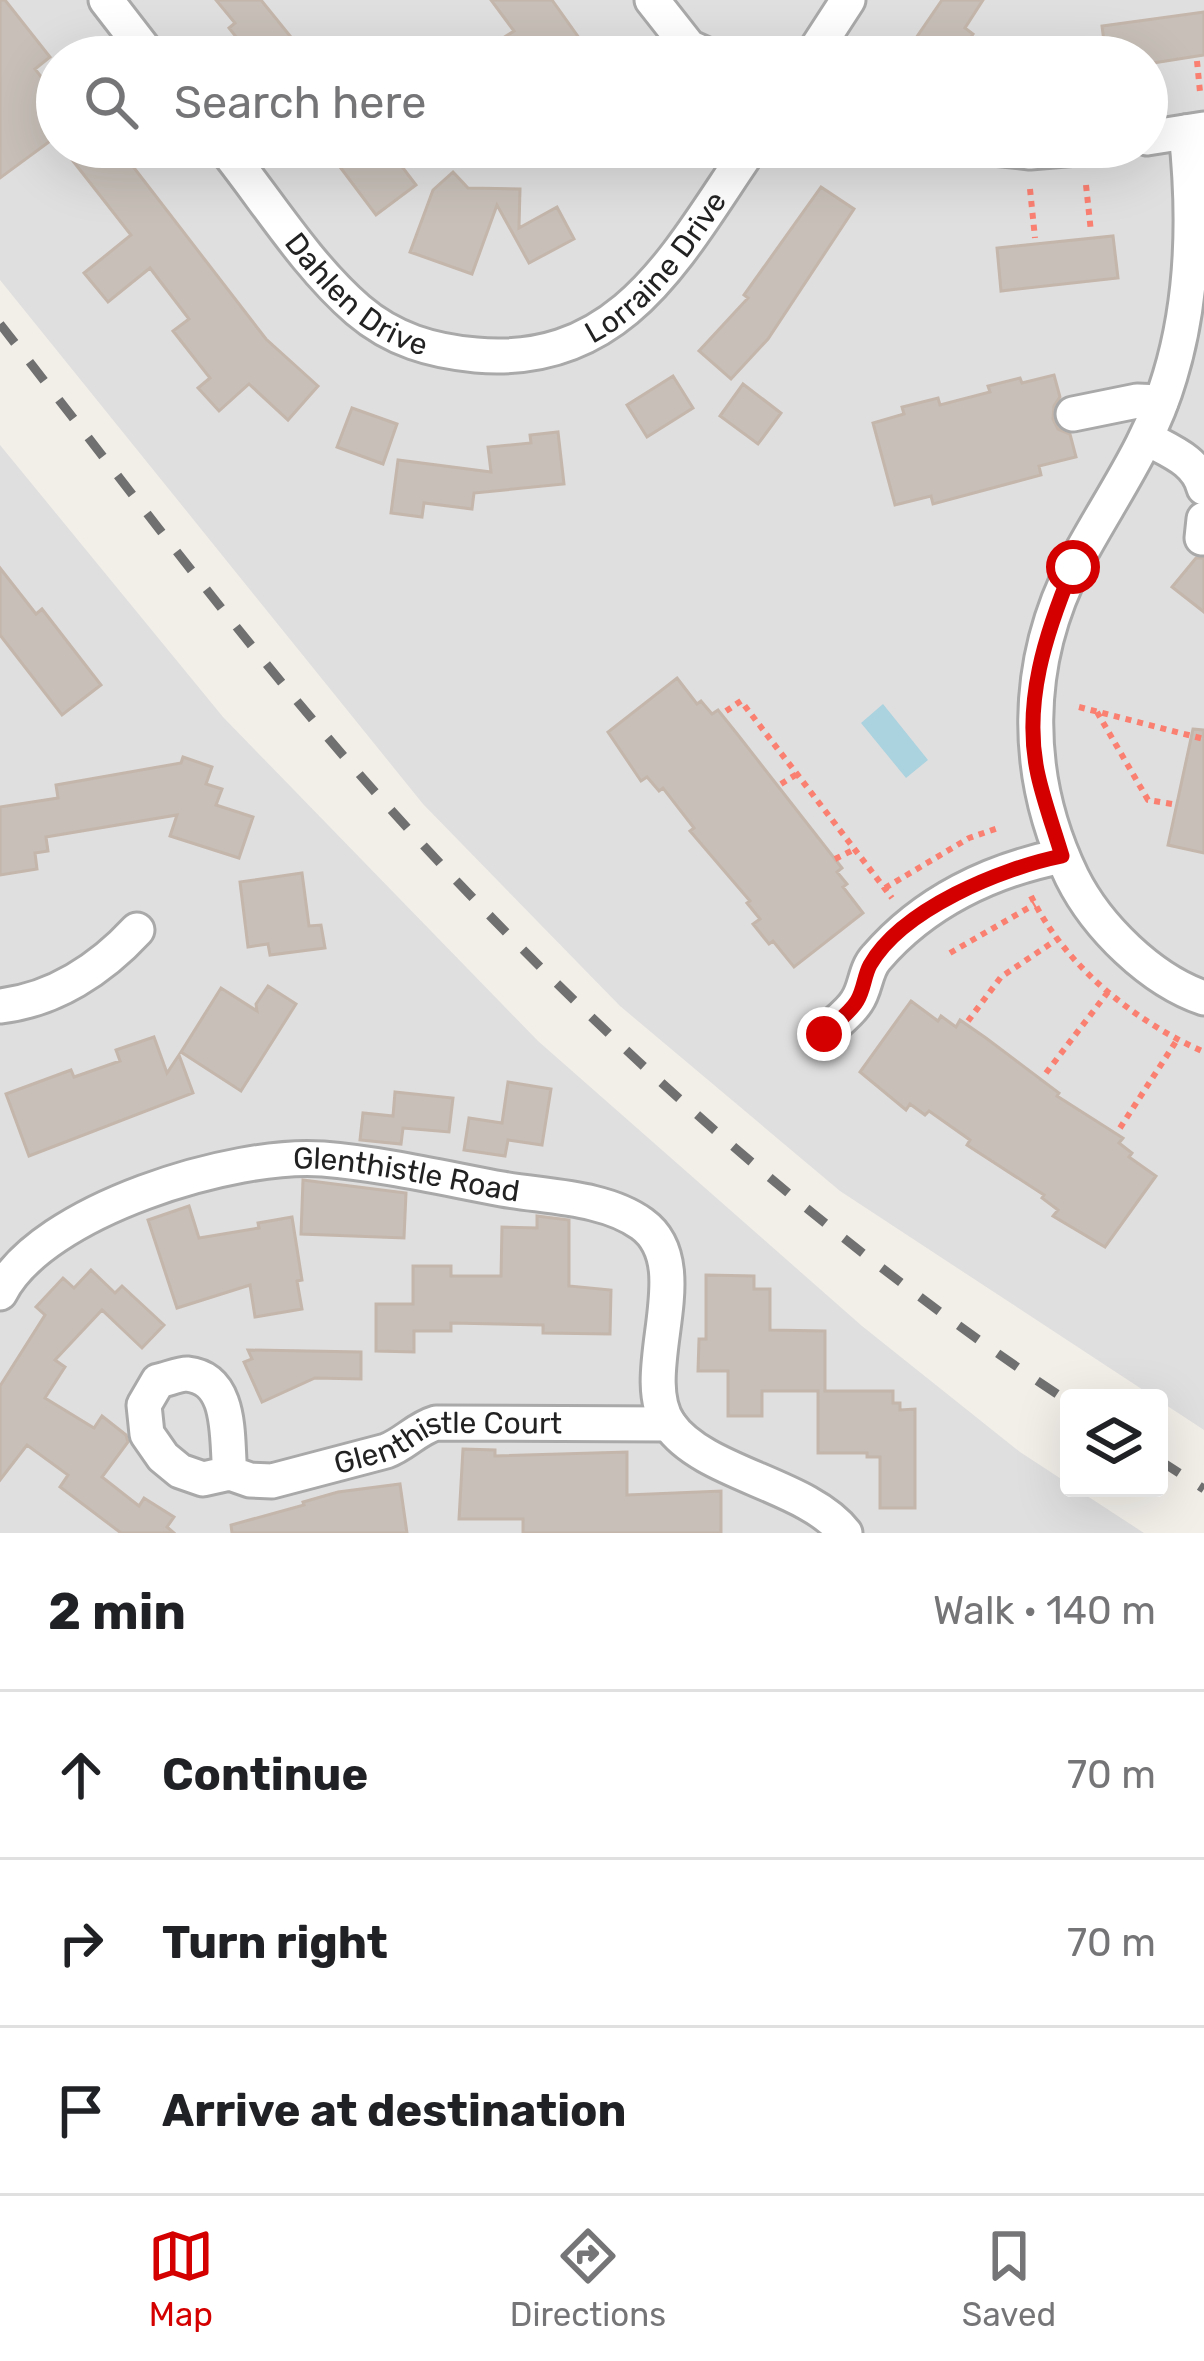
<!DOCTYPE html>
<html lang="en">
<head>
<meta charset="utf-8">
<style>
	body { margin:0; font-family:Rubik,sans-serif; background:#f6f6f6; color:#202124 }
	.controls { position:absolute; right:36px; bottom:36px; display:grid; overflow:hidden; border-radius:12px; box-shadow:0 12px 48px #0002 }
	.controls button { width:108px; height:108px; display:grid; place-items:center; padding:0; border:0; border-bottom:3px solid #e0e0e0; background:#fff; color:#202124; font:60px sans-serif }
	.stop { position:absolute; width:36px; height:36px; margin:-27px; border:9px solid #d40000; border-radius:50%; background:#fff }
	.stop.end { background:#d40000; border-color:#fff; box-shadow:0 3px 12px #0008 }
	.list { margin:0; padding:0; list-style:none }
	h2 { display:flex; justify-content:space-between; align-items:center; height:156px; margin:0; padding:0 48px; font-size:51px }
	h2 small { font-size:39px; font-weight:400; color:#757577 }
	.list li { display:grid; grid-template-columns:78px 1fr auto; gap:36px; align-items:center; box-sizing:border-box; height:168px; padding:0 48px; border-top:3px solid #e0e0e0 }
	.list b { display:block; font-size:45px; white-space:nowrap }
	.list em { font-size:39px; font-style:normal; color:#757577 }
	.icon { flex:none; width:66px; height:66px; fill:none; stroke:currentColor; stroke-width:2; stroke-linecap:round; stroke-linejoin:round }
	.map { position:relative; flex:none; width:1204px; height:1533px; overflow:hidden }
	.search { position:absolute; background:#fff; box-shadow:0 12px 48px #0002; left:36px; right:36px; top:36px; height:132px; display:flex; align-items:center; gap:30px; box-sizing:border-box; padding:0 42px; border-radius:66px; color:#757577; font-size:45px }
	.sheet { height:660px; background:#fff }
	nav { display:flex; justify-content:space-around; align-items:center; box-sizing:border-box; height:168px; border-top:3px solid #e0e0e0; background:#fff; font-size:33px; color:#757577 }
	nav a { display:grid; justify-items:center; gap:6px }
	nav .on { color:#d40000 }
	.map>svg:first-child { display:block }
	.residential { fill:#e0dfdf; fill-rule:evenodd }
	.water { fill:#aad3df }
	.building { fill:#c7bfb8; stroke:#c4b6ab; stroke-width:3 }
	.lines { fill:none; stroke-linecap:round; stroke-linejoin:round }
	.minor-casing { stroke:#a9a9a9; stroke-width:39 }
	.path { stroke:#fa8072; stroke-width:6; stroke-dasharray:6 6; stroke-linecap:butt }
	.minor { stroke:#fff; stroke-width:33 }
	.rail { stroke:#707070; stroke-width:9; stroke-dasharray:24 24; stroke-linecap:butt }
	.route { stroke:#d40000; stroke-width:15 }
	.labels { text-anchor:middle; stroke-width:9; stroke-linejoin:round; paint-order:stroke }
	.street-label { font-size:30px; fill:#222; stroke:#fff }
</style>
</head>
<body>
<div class="map">
<svg width="1204" height="1533" viewBox="0 0 1204 1533">
	<rect width="100%" height="100%" fill="#f2efe9"/>
	<!-- residential -->
	<path class="residential" d="M0 0H1204V1430L840 1191 620 1006 423 804 0 280ZM57 57H1147V147H57Z
		M0 445 223 717 538 1041 862 1326 1020 1452 1069 1484V1488H1075L1144 1533H0Z"/>
	<!-- water -->
	<path class="water" d="M883 704 928 760 906 778 861 723Z"/>
	<!-- building -->
	<path class="building" d="M0 0H5L50 57 35 69 57 97V136L0 178Z
		M216 0H261L299 47 286 57H252L229 28 235 23Z
		M491 0H552L584 45 568 57H516L503 38 514 31Z
		M942 0H983L965 28 973 34 958 57H903Z
		M1204 12V55L1147 64V57H1106L1102 26Z
		M62 147H118L266 339 318 386 288 420 249 384 219 411 198 388 210 378 173 331 189 319 150 268 108 302 84 273 131 235Z
		M367 147H387L416 185 376 215 340 167Z
		M453 172 468 188 520 189 519 228 557 207 574 239 529 263 497 205 472 274 410 252 433 190Z
		M821 187 854 209 768 339 731 379 699 351 748 298 744 295Z
		M1113 236 1118 278 1001 291 997 248Z
		M1054 375 1060 397 1054 406 1053 419 1058 429 1070 434 1076 457 1039 466 1041 475 933 504 931 496 895 505 873 423 904 414 902 407 938 398 940 405 990 392 988 386 1020 378 1022 383Z
		M673 376 693 408 647 437 627 405Z
		M743 384 781 413 758 444 720 416Z
		M352 408 397 424 383 464 337 447Z
		M558 432 564 484 474 493 472 509 424 503 422 517 391 513 398 460 491 472 488 447 531 443 530 435Z
		M1196 558H1204V612L1172 587Z
		M0 568 36 614 42 609 101 685 62 715 0 635Z
		M677 678 697 704 701 701 712 714 718 710 738 735 842 868 837 872 847 884 843 887 863 913 794 967 773 941 769 944 753 924 760 919 747 903 750 901 690 831 694 828 663 788 659 791 647 777 641 781 608 732Z
		M1193 729 1204 730V853L1168 845Z
		M183 757 212 767 206 784 222 789 216 805 253 817 239 858 170 836 177 815 46 837 48 851 35 853 37 869 0 875V807L58 798 56 785 181 763Z
		M302 873 309 926 321 925 325 948 270 955 268 944 248 947 240 882Z
		M268 986 296 1004 241 1091 181 1052 221 988 257 1011 256 1004Z
		M911 1001 938 1021 941 1016 956 1027 960 1020 986 1038 1059 1093 1057 1096 1123 1138 1119 1143 1132 1153 1129 1157 1156 1176 1105 1247 1053 1216 1058 1210 1042 1198 1044 1195 967 1145 970 1140 929 1111 925 1115 910 1104 906 1110 860 1072Z
		M154 1037 167 1073 179 1055 193 1093 29 1156 6 1094 71 1070 74 1077 120 1061 116 1050Z
		M508 1082 551 1089 542 1145 508 1140 505 1156 464 1150 469 1118 502 1123Z
		M395 1092 453 1098 449 1132 403 1128 401 1144 360 1140 363 1113 393 1116Z
		M303 1180 406 1193 404 1238 301 1234Z
		M189 1206 199 1238 259 1228 258 1223 292 1217 302 1280 297 1281 302 1309 255 1317 250 1285 177 1308 148 1220Z
		M537 1216 569 1220V1286L611 1290 610 1334 543 1333V1325L451 1323V1331H414V1352L376 1351V1304H413V1266H451V1276H501L502 1227 537 1228Z
		M91 1270 115 1293 122 1286 164 1325 142 1348 102 1310 55 1360 65 1367 45 1398 94 1428 102 1416 126 1435 128 1442 102 1477 139 1506 144 1498 174 1517 167 1527 174 1533H121L60 1487 68 1475 27 1445 0 1480V1386L45 1315 36 1307 63 1278 74 1288Z
		M706 1275 754 1276V1289H770V1330L825 1331V1391H893V1403H900V1410L915 1409V1508H880V1457H867V1453H818V1391H762V1416H728V1371H698L699 1339H706Z
		M248 1350 361 1352V1379L315 1378 262 1402 244 1362 252 1359Z
		M463 1449 495 1450V1456L627 1452V1495L721 1491V1533H523V1519H459Z
		M400 1484 407 1533H232L231 1525 304 1505 303 1502 338 1492Z"/>
	<g class="lines">
		<!-- minor casing -->
		<g class="minor-casing">
			<g id="minor">
				<path d="M106 0 150 57"/>
				<path d="M652 0 689 47 711 57"/>
				<path d="M811 57 848 0"/>
				<path d="M1186 132C1195 214 1194 297 1170 376 1150 445 1109 500 1076 562 1023 663 1023 776 1072 877 1097 927 1151 980 1204 998"/>
				<path d="M1147 138 1204 129"/>
				<path id="s1" d="M224 147C267 201 306 265 358 310 393 340 432 351 476 355 624 368 679 251 751 147"/>
				<path d="M984 147 1030 152 1089 147"/>
				<path d="M1073 414 1137 401 1161 402"/>
				<path d="M1148 439C1172 452 1197 461 1204 488"/>
				<path d="M1202 538 1204 519"/>
				<path d="M0 1006C54 1000 101 969 137 930"/>
				<path d="M824 1034C834 1024 850 1013 857 1001 866 988 865 970 876 958 924 902 991 870 1062 856"/>
				<path id="s2" d="M0 1293C42 1210 235 1152 323 1159 383 1164 443 1178 502 1189 547 1197 605 1197 642 1224 700 1266 634 1373 669 1424 703 1474 807 1484 845 1533"/>
				<path id="s3" d="M230 1473C226 1440 234 1379 187 1374 179 1374 165 1380 158 1381L144 1405 147 1434 163 1457 180 1471 203 1479 230 1473 250 1480 272 1481 386 1451C405 1444 416 1429 436 1423L669 1424"/>
			</g>
		</g>
		<!-- path -->
		<path class="path" d="M1197 61 1200 92
			M1086 185 1091 232
			M1030 189 1035 238
			M1079 707 1204 739
			M726 711 741 701 892 898
			M1097 712 1148 800 1172 804
			M781 784 797 774
			M835 859 855 849
			M885 888 969 838 1001 827
			M1031 896C1065 966 1134 1021 1204 1052
			M950 953 1035 904
			M968 1021 1001 977 1059 938
			M1046 1073 1108 992
			M1120 1128 1177 1040"/>
		<!-- minor -->
		<use href="#minor" class="minor"/>
		<!-- rail -->
		<path class="rail" d="M0 324C123 481 243 643 375 792 580 1022 812 1232 1069 1402
			M1159 1460 1204 1489"/>
	</g>
	<g class="lines">
		<!-- route -->
		<path class="route" d="M824 1034C834 1024 850 1013 857 1001 864 990 864 976 870 965 902 909 1002 868 1062 856 1054 829 1044 802 1038 775 1022 704 1046 632 1073 567"/>
	</g>
	<g class="labels">
		<!-- street labels -->
		<g class="street-label">
			<text dy="10" stroke="none"><textPath href="#s1" startOffset="552">Lorraine Drive</textPath></text>
			<text dy="10" stroke="none"><textPath href="#s1" startOffset="201">Dahlen Drive</textPath></text>
			<text dy="10" stroke="none"><textPath href="#s2" startOffset="447">Glenthistle Road</textPath></text>
			<text dy="10" stroke="none"><textPath href="#s3" startOffset="534">Glenthistle Court</textPath></text>
		</g>
	</g>
</svg>
<div class="controls">
<button><svg class="icon" aria-label="layers" viewBox="0 0 24 24"><path d="M12 4l9 5-9 5-9-5zM3 14l9 5 9-5"/></svg></button>
</div>
<div class="stop" style="left:1073px;top:567px"></div>
<div class="stop end" style="left:824px;top:1034px"></div>
<div class="search"><svg class="icon" aria-label="search" viewBox="0 0 24 24"><circle cx="10" cy="10" r="6"/><path d="M15 15l6 6"/></svg>Search here</div>
</div>
<section class="sheet">
<h2>2 min<small>Walk · 140 m</small></h2>
<ul class="list">
<li><svg class="icon" aria-label="ahead" viewBox="0 0 24 24"><path d="M12 20V5M6 11l6-6 6 6"/></svg><div><b>Continue</b></div><em>70 m</em></li>
<li><svg class="icon" aria-label="right" viewBox="0 0 24 24"><path d="M7 20v-9h11M14 6l5 5-5 5"/></svg><div><b>Turn right</b></div><em>70 m</em></li>
<li><svg class="icon" aria-label="arrive" viewBox="0 0 24 24"><path d="M6 21V4h12l-3 4 3 4H6"/></svg><div><b>Arrive at destination</b></div></li>
</ul>
</section>
<nav>
<a class="on"><svg class="icon" aria-label="map" viewBox="0 0 24 24"><path d="M3 6l6-2 6 2 6-2v14l-6 2-6-2-6 2zM9 4v14M15 6v14"/></svg>Map</a>
<a><svg class="icon" aria-label="directions" viewBox="0 0 24 24"><path d="M12 3l9 9-9 9-9-9zM9 14v-3h6M13 9l2 2-2 2"/></svg>Directions</a>
<a><svg class="icon" aria-label="saved" viewBox="0 0 24 24"><path d="M7 4h10v16l-5-4-5 4z"/></svg>Saved</a>
</nav>
</body>
</html>
